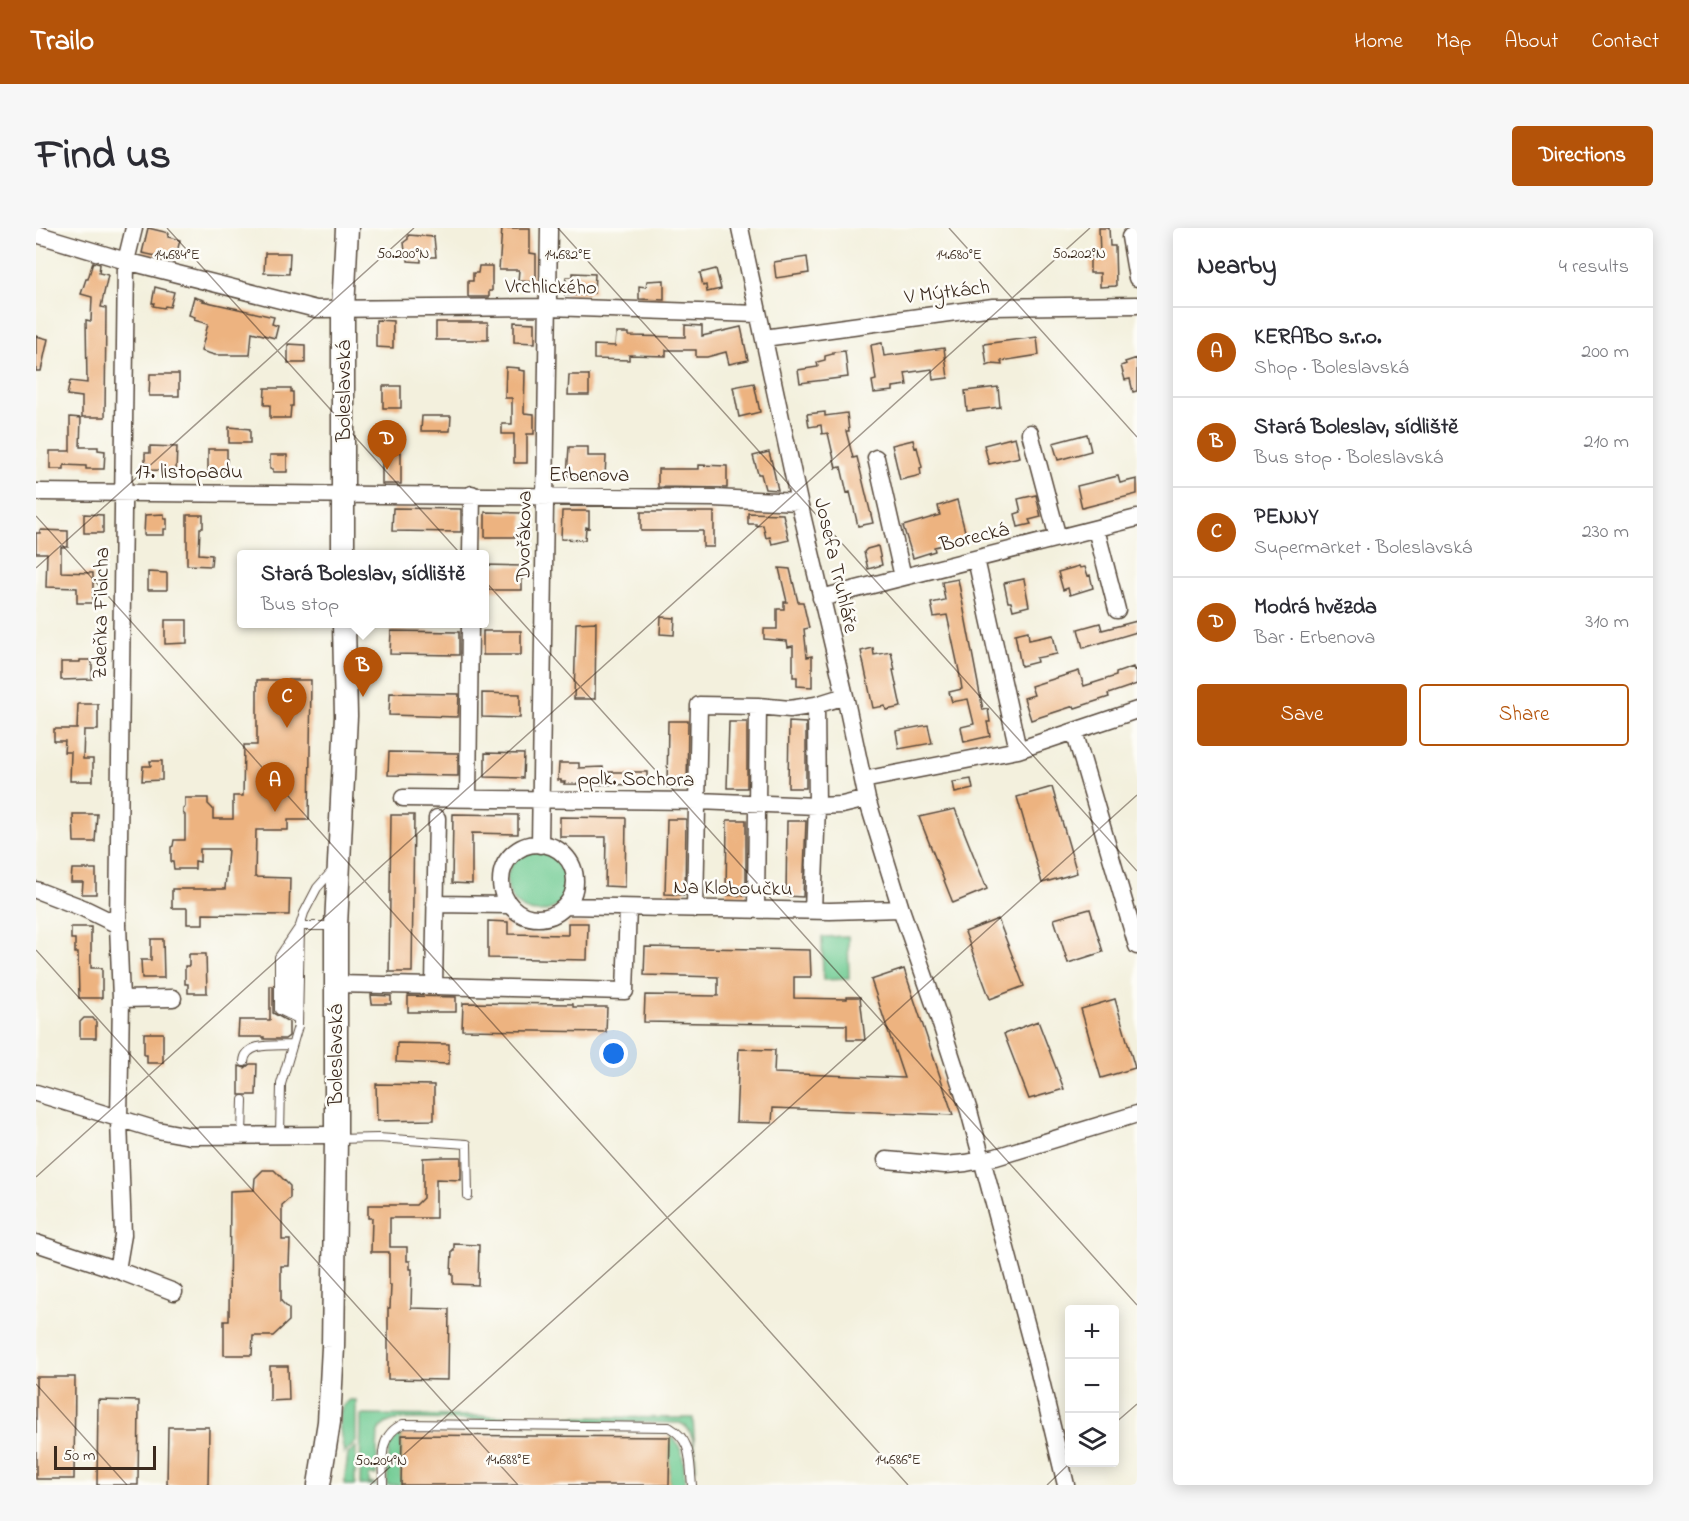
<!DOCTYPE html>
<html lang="en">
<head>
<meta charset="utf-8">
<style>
	body { margin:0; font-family:"Indie Flower",sans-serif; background:#f7f7f7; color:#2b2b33 }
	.controls { position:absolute; right:18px; bottom:18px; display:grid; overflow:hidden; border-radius:6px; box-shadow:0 3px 15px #0003 }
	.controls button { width:54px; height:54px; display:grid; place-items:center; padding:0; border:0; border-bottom:2px solid #e1e1e2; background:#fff; color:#2b2b33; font:30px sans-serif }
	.scale { position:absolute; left:18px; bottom:15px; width:102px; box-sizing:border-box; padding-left:6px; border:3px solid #3b2a1e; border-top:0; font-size:16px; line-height:21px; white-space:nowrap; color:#3b2a1e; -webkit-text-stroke:4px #fdfcf7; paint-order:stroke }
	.you { position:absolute; left:578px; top:826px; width:21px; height:21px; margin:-15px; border:4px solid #fff; border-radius:50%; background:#1a73e8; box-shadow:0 0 0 9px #1a73e833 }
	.badge { display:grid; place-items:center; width:39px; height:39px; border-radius:50%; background:#b45309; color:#fff; font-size:20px; font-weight:700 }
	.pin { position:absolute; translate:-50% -50px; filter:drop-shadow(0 2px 3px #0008) }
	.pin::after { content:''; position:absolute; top:32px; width:21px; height:18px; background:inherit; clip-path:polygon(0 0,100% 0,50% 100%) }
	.popup { position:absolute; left:201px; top:322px; width:252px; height:78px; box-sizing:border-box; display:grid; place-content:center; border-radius:6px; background:#fff; filter:drop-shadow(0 2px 4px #0005); font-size:20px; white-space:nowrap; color:#7c7c81 }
	.popup b { font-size:22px; color:#2b2b33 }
	.popup::after { content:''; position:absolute; left:50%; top:100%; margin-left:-12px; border:12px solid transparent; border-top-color:#fff }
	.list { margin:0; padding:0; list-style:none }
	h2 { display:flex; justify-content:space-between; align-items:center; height:78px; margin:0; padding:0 24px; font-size:26px }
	h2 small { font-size:20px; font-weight:400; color:#7c7c81 }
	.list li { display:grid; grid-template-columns:39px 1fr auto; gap:18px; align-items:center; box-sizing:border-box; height:90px; padding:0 24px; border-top:2px solid #e1e1e2 }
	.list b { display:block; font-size:22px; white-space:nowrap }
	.list p { margin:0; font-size:20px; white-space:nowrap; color:#7c7c81 }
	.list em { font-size:20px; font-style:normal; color:#7c7c81 }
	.actions { display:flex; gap:12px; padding:18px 24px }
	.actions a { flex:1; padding:14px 0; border:2px solid #b45309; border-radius:6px; text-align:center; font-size:21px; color:#b45309 }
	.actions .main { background:#b45309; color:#fff }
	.icon { flex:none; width:33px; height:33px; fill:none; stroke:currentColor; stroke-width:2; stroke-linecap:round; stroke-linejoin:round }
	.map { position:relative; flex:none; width:1101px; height:1257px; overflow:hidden; border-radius:6px }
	header { display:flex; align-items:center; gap:36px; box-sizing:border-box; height:84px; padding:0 30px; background:#b45309; color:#fff }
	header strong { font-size:28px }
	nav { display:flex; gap:33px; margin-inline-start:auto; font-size:21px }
	.intro { display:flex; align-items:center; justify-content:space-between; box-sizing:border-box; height:144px; padding:0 36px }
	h1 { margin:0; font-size:42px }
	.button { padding:15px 27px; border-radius:6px; background:#b45309; color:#fff; font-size:21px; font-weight:700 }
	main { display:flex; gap:36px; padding:0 36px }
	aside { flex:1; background:#fff; border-radius:6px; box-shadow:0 3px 15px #0003 }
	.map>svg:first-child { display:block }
	.green { fill:#72cc94; stroke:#567b59; stroke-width:1.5 }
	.building { fill:#edb380 }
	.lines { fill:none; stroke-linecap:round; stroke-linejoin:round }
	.service-casing { stroke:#57483b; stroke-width:10 }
	.minor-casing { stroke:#57483b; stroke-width:19 }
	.secondary-casing { stroke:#57483b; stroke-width:25 }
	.service { stroke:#fff; stroke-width:8 }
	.minor { stroke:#fff; stroke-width:16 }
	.secondary { stroke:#fff; stroke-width:22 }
	.ticks { fill:none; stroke:#3b2a1e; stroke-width:1.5; stroke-opacity:0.45 }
	.labels { text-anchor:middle; stroke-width:5; stroke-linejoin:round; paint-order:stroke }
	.street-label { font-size:21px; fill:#3b2a1e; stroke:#fdfcf7 }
	.ticks-label { font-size:15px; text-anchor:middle; fill:#3b2a1e; stroke:#fdfcf7; stroke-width:5; stroke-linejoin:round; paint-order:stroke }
</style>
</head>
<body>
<header>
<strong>Trailo</strong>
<nav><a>Home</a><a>Map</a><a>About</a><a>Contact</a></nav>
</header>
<div class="intro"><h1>Find us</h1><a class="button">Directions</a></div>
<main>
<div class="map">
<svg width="1101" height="1257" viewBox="0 0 1101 1257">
	<rect width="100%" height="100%" fill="#fdfcf7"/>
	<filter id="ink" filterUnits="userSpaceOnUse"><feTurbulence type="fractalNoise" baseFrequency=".0167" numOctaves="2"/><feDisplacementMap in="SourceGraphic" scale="12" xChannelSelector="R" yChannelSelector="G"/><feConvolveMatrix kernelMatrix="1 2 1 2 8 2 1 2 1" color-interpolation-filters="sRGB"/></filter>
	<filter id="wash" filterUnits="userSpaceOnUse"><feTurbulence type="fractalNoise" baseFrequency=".008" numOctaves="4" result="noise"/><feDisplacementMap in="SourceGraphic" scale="24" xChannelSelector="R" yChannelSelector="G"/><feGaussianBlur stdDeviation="1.35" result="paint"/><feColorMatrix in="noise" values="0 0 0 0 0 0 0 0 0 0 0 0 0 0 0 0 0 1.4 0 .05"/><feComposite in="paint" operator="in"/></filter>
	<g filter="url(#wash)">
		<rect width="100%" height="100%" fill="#f3f0dd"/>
		<!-- green -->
		<path class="green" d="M471 653a31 31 0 1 1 62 0a31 31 0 1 1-62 0Z
			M812 708 813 751 787 752 786 709Z
			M314 1172H320V1214L308 1226C306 1210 296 1180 314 1172Z
			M325 1187 657 1190 660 1242C658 1226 661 1202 644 1195L368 1191C356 1192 349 1194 342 1203L340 1247H333V1255L340 1256V1257H324Z
			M365 1204V1257H351L353 1219Z
			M634 1209H637C649 1223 648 1240 649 1257H633Z
			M320 1219 319 1257H308L312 1226Z"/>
		<g id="blocks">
			<!-- building -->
			<path class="building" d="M112 0 133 5 132 9 144 12 139 32 106 25Z
				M466 0H494V25L500 26V54L482 53 483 42H463Z
				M1063 0H1073L1074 18H1079L1080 58 1064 59V45H1054V28L1064 27Z
				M372 7 398 9 400 29H385V34L372 33V24H369L368 14 372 11Z
				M229 25H254L253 46 228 45Z
				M771 29 773 45 740 50 738 34Z
				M57 34 64 36 63 45 72 47 65 79 70 80 69 189H46V169L31 167 34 153 51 155 50 92 55 93 56 69 45 66 50 51H52Z
				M443 38H456V63H453V69H432V53H437V45H442Z
				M680 41 685 61 671 64 670 57 667 58 664 45Z
				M537 45 559 46 558 65H552V67H529L530 49H537Z
				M628 52V72L603 71V58L610 59 611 53Z
				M119 59 138 64 134 79 129 78 128 80 117 78 118 75H116Z
				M158 69 168 72 167 73 238 89 236 96 242 98 239 110 216 104 214 127H179L165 123 172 96 158 92 159 89 153 87Z
				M340 92 357 93V120L340 119Z
				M400 94H452V112H400Z
				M478 94 499 95V115L478 114Z
				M649 97 666 98V108L705 99 712 132 693 136 690 124 671 129H660V122H630V128L593 127V132L558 131V117L579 118 580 105H593V108L649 109Z
				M0 108 12 111 5 143H0Z
				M1001 109 1003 127 965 133 966 137 956 136 951 138 948 116Z
				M846 115 848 128 908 120 912 150 897 152 896 141 869 145 871 157 857 159V163L838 165 836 153 840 152 835 117Z
				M252 116 269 117V135H252Z
				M809 123 812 149 764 155 762 142 782 139 781 134 789 132V128L797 126V124Z
				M1101 130V163L1097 164 1094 151 1089 152 1085 138 1090 136 1089 134Z
				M470 139 483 140V142L489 143 488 185 498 186V206H491V235H478V206H466V196H476V170H469Z
				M114 146H143V168H113Z
				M533 147H553V167H532Z
				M718 155 724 184 703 189 697 159Z
				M347 158H365V180H347Z
				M962 159 964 179 931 183 929 163Z
				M229 160H255V164H257V178H255L254 190H234V177H228Z
				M789 184V188L811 185 813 203H810L817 230 821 229 837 295 822 298 814 264 811 265 805 239 800 240 792 205 786 206 785 197 773 199 771 186Z
				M386 188H415L414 203H385Z
				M34 189 45 190 44 219H62V222L69 223 68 241H50V238L28 237V241H14V223H34Z
				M193 199 214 201V215H193Z
				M1051 206 1055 223 1022 232 1017 215Z
				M979 209 984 229 953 236 948 217Z
				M877 212 879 220 881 219 886 239 884 240 885 247 864 252 856 217Z
				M114 218 141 219 140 243 114 242V236L109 235V225H114Z
				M533 219H552V228H570L569 249 531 248Z
				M172 221H191V243H172Z
				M346 224H365V256H346Z
				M733 224 736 235 742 262 729 261 725 246H722L717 228Z
				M234 227H251V244H237V241H234Z
				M663 237 691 238V260L622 259V241H663Z
				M1082 248 1084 255 1101 251V266L1046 280 1041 258Z
				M1000 267 1005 289 993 292 995 296 982 299 979 286 985 284 982 271Z
				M921 272 931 311 898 319 899 323 877 330 867 298 904 287 902 278Z
				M357 280 425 281V304L356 303Z
				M526 283H553V300L550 299 549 312 525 311Z
				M449 284 487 285V309H449Z
				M605 284H678V319H667V303H605Z
				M712 285 747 286 753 312 736 316 734 309 730 310 727 297 720 298V296H712Z
				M48 286 67 287V305H48Z
				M128 286V291H131V301H128V307H108L109 287Z
				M151 287H167V300H164L163 326 176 327 175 338 151 337Z
				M4 302 32 303V319H25V344L57 345V375H41V360L10 359 11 325H0V305H4Z
				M842 318 846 337 832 341 828 324 831 321Z
				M448 337 486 338V362H448Z
				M1043 338 1044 340 1049 339 1052 348 1054 347 1057 360 1034 367 1032 360 1027 362 1022 344Z
				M743 340 754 341 762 374H767L773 400 768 401 771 429 776 428V459L761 458V449H757V418L752 419 751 413 728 411V401H741V381H748V374H751Z
				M112 344 131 345V362H112Z
				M922 351 947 482 952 481 954 494H951L954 508 928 514 925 499 938 496 932 471 916 474 913 464 926 461 923 443 911 387 898 389 895 375 909 372 906 354Z
				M988 351 993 378 977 382 975 374H972L968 355Z
				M625 389 639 390 638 407 624 406Z
				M129 392H151V415L129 416Z
				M1101 393V404L1047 420 1042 401 1064 395 1066 402Z
				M560 394 559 471H538L540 395Z
				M355 403 423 404V427L354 426Z
				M447 403H485V427H447Z
				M992 403 993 412 1017 407 1021 426 1000 430 1001 434 985 438 979 406Z
				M837 420 838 427 855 424 859 442H857L865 479 850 482 849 478 837 480 825 423Z
				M44 432H56V451L25 452V434H44Z
				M1097 439 1098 442 1101 441V456L1072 466 1073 469 1039 480 1038 478 995 492 988 470 998 467 995 458 1043 443 1048 458 1080 448V445Z
				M221 452H275L273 592H252V602H220L219 649 254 650 253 687 167 686V696H151V680H136V661H189L192 621H164V634L159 633V641H138L137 634H135V619L137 618 138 612H149V587L147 585V581L149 579V570H172V576L177 581V591H197V568H207L208 517H221Z
				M354 465 423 466 422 489 353 487Z
				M446 465 484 466V490L446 489Z
				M42 476H62V502H48L47 531H57V553H34L35 524H28L29 513H18V501H41Z
				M632 493H652L651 559H631Z
				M693 494H711V560H691Z
				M753 494 770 495V560H752Z
				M892 497 896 515 863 521 860 503Z
				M353 524 422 525V548L352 547Z
				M449 525 488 526 487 550 449 549Z
				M114 533H126V552L106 553 107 538H115Z
				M523 535H543V540L567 539V544H611V557L528 556 529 554H525V552H522Z
				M935 551 937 561 919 565 917 554Z
				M1016 559 1041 645 1006 655 981 569Z
				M919 581 951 661 917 675 883 589Z
				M37 586H61L59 614H38Z
				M417 586 482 587V606L436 605V656L416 655Z
				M355 587H378L376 744H353Z
				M524 589 590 590 589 659 569 658 570 609H524Z
				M631 591H650L649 667 629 666Z
				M691 592H710V668L690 667Z
				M751 593H770L767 669 750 668Z
				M36 641H60V666H46L47 654H35Z
				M1054 681 1067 724 1032 735 1018 691Z
				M962 691 988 758 954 771 929 704Z
				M452 693 472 694V706L532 707V695H552L551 732 452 730Z
				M35 699H55V740H66V770H43L42 725H39V711H35Z
				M115 711H127L128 750H106L105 732H115Z
				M609 719 774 722 775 749H758V770L811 771V769H824L829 812H811V797L608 794 609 767 682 768V749L608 747Z
				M153 726H170L171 765H152V756H149V738H153Z
				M868 741 917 887 737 880 736 895 700 894 703 821 739 822 738 845 868 850 835 752Z
				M234 758H237V785L253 794V808L249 811H228V809H202L203 792H234Z
				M335 767 355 768V776H336Z
				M372 768 420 769V784H372Z
				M1079 771 1099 840 1065 850 1045 781Z
				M427 775 537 776V779H571L570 804 426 802Z
				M48 790H57L60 794V810H44V794Z
				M1002 793 1028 861 993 871 968 806Z
				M108 805H127V835H111V827H108Z
				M361 815 413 816V836L360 834Z
				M214 836H221L220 867H203V838L209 840Z
				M340 856 398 857V892L341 893Z
				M409 929H425V952L400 951V990H354V1019H371V1033H374V1041H376L375 1080 413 1081 412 1152 352 1151V1080H354L355 1057H353V1024H335L336 990H332V977H380L387 970V930Z
				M227 942H238L254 958V970L246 977V1012H254L253 1038H245V1073L253 1081V1093L237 1108H217L216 1127H188V1093H193L194 963 218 962 219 950Z
				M418 1016 443 1017 442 1057 417 1056V1046H415L416 1023H418Z
				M234 1138H252L253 1172 234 1173Z
				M0 1149H39L38 1251H0Z
				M62 1172 103 1173 102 1257H61Z
				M132 1199H173L172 1257H131Z
				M366 1207 634 1209 633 1257H365Z"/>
		</g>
	</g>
	<g filter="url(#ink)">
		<use href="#blocks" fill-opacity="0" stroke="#57483b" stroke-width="1.5"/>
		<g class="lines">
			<!-- service casing -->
			<g class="service-casing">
				<path id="service" d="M249 784V720
					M255 787 257 709
					M262 791 243 782V729L264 698 268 685 281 660 297 642
					M208 834C209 813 241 818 256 817
					M206 907 207 872
					M244 907 245 856 262 798 264 698H299
					M300 911 342 910 431 916 432 968
					M347 1257C347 1233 341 1208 367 1196L633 1199C657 1213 653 1232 656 1257"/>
			</g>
			<!-- minor casing -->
			<g class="minor-casing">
				<path id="minor" d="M704 0 763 274 809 468 831 571 865 681 901 784 933 883 1000 1132 1030 1257
					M0 6 90 33 280 81 513 79 722 86
					M1094 9 1101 50
					M728 110 957 79 1101 77
					M994 205 1022 310
					M840 230 867 349
					M0 264 678 270 763 274
					M1060 301 1081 382
					M435 326 436 266
					M940 331 982 522
					M785 370 1101 290
					M1038 503 1101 718
					M827 552 982 522 1101 482
					M367 570 662 573 781 578 806 577 831 571
					M432 571 434 396
					M465 653a37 37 0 1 1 74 0a37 37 0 1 1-74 0Z
					M504 617 513 0
					M0 662 47 680 82 697
					M399 676 473 677
					M529 678 794 683 865 681
					M659 681 663 477 722 478 754 481 780 477 809 468
					M720 682 722 478
					M777 682 781 578 780 477
					M299 756 398 758 401 590
					M398 758 589 763 592 680
					M85 771 137 770
					M0 865 121 902 154 908 300 907
					M850 932 909 937 930 935 960 929 1101 886
					M0 1015 81 1042 138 1064
					M81 1042 87 1007 83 892 85 771 82 697 90 33 98 0"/>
			</g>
			<!-- secondary casing -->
			<g class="secondary-casing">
				<path id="secondary" d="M307 326V82L311 0
					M283 1257 293 1194 297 1119 300 911V698L310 488 308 396"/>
			</g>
			<!-- service -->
			<use href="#service" class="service"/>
			<!-- minor -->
			<use href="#minor" class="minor"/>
			<!-- secondary -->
			<use href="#secondary" class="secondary"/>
		</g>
	</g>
	<!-- ticks -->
	<path class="ticks" d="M131 0 1101 1077M522 0 1101 643M913 0 1101 209M0 288 872 1257M0 340 378 0M0 722 482 1257M0 949 1054 0M0 1156 91 1257M1078 1196 1101 1176M334 1257 1101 567M1011 1257 1035 1234"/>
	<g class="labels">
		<!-- street labels -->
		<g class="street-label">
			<text transform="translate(515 58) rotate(1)" y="7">Vrchlického</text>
			<text transform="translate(911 63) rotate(-7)" y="7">V Mýtkách</text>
			<text transform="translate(307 163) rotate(-90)" y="7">Boleslavská</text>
			<text x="153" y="250">17. listopadu</text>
			<text x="553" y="253">Erbenova</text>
			<text transform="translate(487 308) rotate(-89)" y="7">Dvořákova</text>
			<text transform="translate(938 308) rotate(-14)" y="7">Borecká</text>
			<text transform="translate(801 337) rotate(77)" y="7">Josefa Truhláře</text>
			<text transform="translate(64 385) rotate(-89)" y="7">Zdeňka Fibicha</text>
			<text transform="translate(600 550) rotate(1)" y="7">pplk. Sochora</text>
			<text transform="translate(697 659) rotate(1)" y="7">Na Kloboučku</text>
			<text transform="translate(299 827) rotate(-90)" y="7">Boleslavská</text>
		</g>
	</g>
	<g class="ticks-label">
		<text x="367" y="30">50.200°N</text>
		<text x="1043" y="30">50.202°N</text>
		<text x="141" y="31">14.684°E</text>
		<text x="532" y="31">14.682°E</text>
		<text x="923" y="31">14.680°E</text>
		<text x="472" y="1236">14.688°E</text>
		<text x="862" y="1236">14.686°E</text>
		<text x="345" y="1237">50.204°N</text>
	</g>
</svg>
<div class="controls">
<button>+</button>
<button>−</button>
<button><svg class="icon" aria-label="layers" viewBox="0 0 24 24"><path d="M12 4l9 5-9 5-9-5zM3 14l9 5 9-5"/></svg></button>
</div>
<div class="scale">50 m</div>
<div class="you"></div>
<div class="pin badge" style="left:239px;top:584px">A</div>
<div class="pin badge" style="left:327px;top:469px">B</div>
<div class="popup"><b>Stará Boleslav, sídliště</b>Bus stop</div>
<div class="pin badge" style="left:251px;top:500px">C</div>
<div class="pin badge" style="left:351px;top:242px">D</div>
</div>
<aside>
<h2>Nearby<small>4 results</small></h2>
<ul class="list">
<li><span class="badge">A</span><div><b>KERABO s.r.o.</b><p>Shop · Boleslavská</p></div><em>200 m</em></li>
<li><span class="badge">B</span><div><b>Stará Boleslav, sídliště</b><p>Bus stop · Boleslavská</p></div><em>210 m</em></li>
<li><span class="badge">C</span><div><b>PENNY</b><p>Supermarket · Boleslavská</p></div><em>230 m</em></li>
<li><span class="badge">D</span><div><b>Modrá hvězda</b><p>Bar · Erbenova</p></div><em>310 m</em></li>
</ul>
<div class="actions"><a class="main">Save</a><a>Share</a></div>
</aside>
</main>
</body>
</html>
